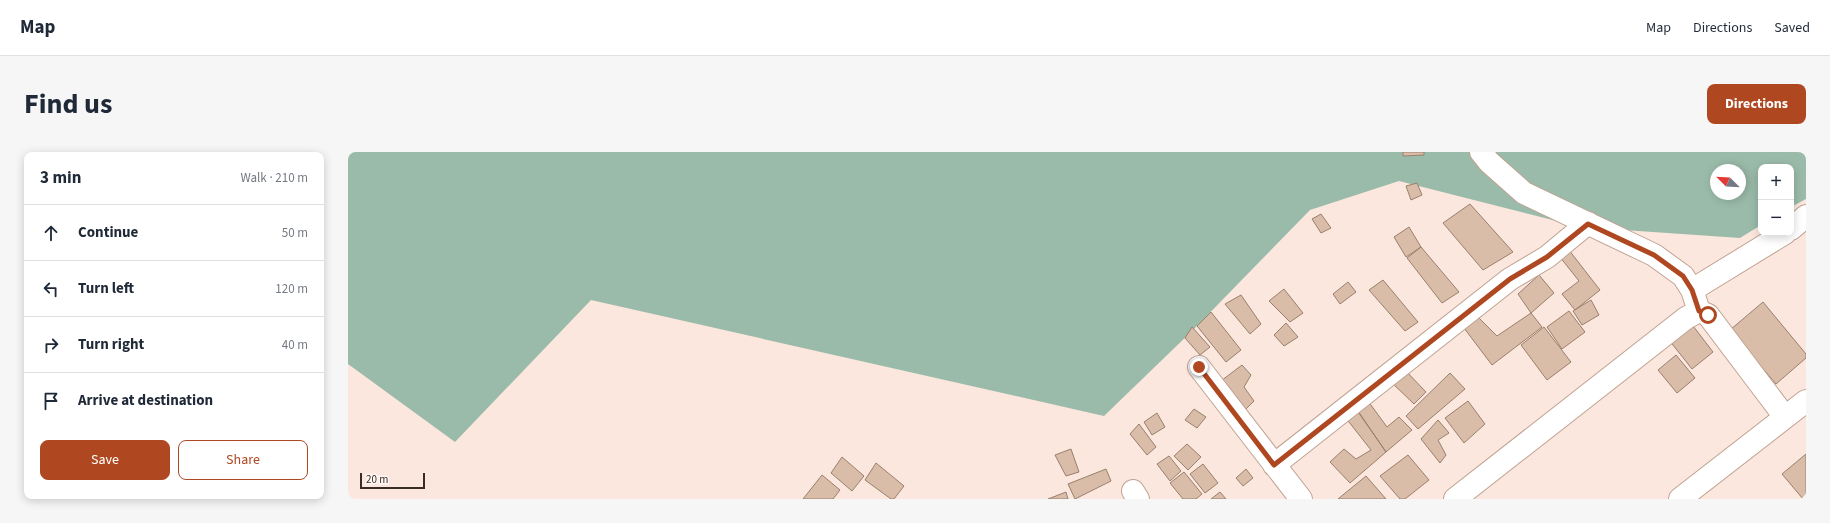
<!DOCTYPE html>
<html lang="en">
<head>
<meta charset="utf-8">
<style>
	body { margin:0; font-family:"Source Sans 3",sans-serif; background:#f6f6f7; color:#1f2937 }
	.controls { position:absolute; right:12px; top:12px; display:grid; overflow:hidden; border-radius:8px; box-shadow:0 2px 10px #0003 }
	.controls button { width:36px; height:36px; display:grid; place-items:center; padding:0; border:0; border-bottom:1px solid #e0e1e3; background:#fff; color:#1f2937; font:20px sans-serif }
	.compass { position:absolute; left:1362px; top:12px; width:36px; height:36px; border-radius:50%; background:#fff; box-shadow:0 2px 10px #0003; rotate:294deg }
	.scale { position:absolute; left:12px; bottom:10px; width:65px; box-sizing:border-box; padding-left:4px; border:2px solid #382c25; border-top:0; font-size:11px; line-height:14px; white-space:nowrap; color:#382c25; -webkit-text-stroke:3px #fef7f4; paint-order:stroke }
	.stop { position:absolute; width:12px; height:12px; margin:-9px; border:3px solid #af4820; border-radius:50%; background:#fff }
	.stop.end { background:#af4820; border-color:#fff; box-shadow:0 1px 4px #0008 }
	.list { margin:0; padding:0; list-style:none }
	h2 { display:flex; justify-content:space-between; align-items:center; height:52px; margin:0; padding:0 16px; font-size:17px }
	h2 small { font-size:13px; font-weight:400; color:#747a83 }
	.list li { display:grid; grid-template-columns:26px 1fr auto; gap:12px; align-items:center; box-sizing:border-box; height:56px; padding:0 16px; border-top:1px solid #e0e1e3 }
	.list b { display:block; font-size:15px; white-space:nowrap }
	.list em { font-size:13px; font-style:normal; color:#747a83 }
	.actions { display:flex; gap:8px; padding:12px 16px }
	.actions a { flex:1; padding:9px 0; border:1px solid #af4820; border-radius:8px; text-align:center; font-size:14px; color:#af4820 }
	.actions .main { background:#af4820; color:#fff }
	.icon { flex:none; width:22px; height:22px; fill:none; stroke:currentColor; stroke-width:2; stroke-linecap:round; stroke-linejoin:round }
	.map { position:relative; flex:none; width:1458px; height:347px; overflow:hidden; border-radius:8px }
	header { display:flex; align-items:center; gap:24px; box-sizing:border-box; height:56px; padding:0 20px; background:#fff; border-bottom:1px solid #e0e1e3 }
	header strong { font-size:19px }
	nav { display:flex; gap:22px; margin-inline-start:auto; font-size:14px }
	.intro { display:flex; align-items:center; justify-content:space-between; box-sizing:border-box; height:96px; padding:0 24px }
	h1 { margin:0; font-size:28px }
	.button { padding:10px 18px; border-radius:8px; background:#af4820; color:#fff; font-size:14px; font-weight:700 }
	main { display:flex; gap:24px; padding:0 24px }
	aside { flex:1; background:#fff; border-radius:8px; box-shadow:0 2px 10px #0003 }
	.map>svg:first-child { display:block }
	.forest { fill:#9bbbaa; fill-rule:evenodd }
	.building { fill:#d9bda9; stroke:#997f6c }
	.lines { fill:none; stroke-linecap:round; stroke-linejoin:round }
	.minor-casing { stroke:#c0a292; stroke-width:24 }
	.minor { stroke:#fff; stroke-width:22 }
	.route { stroke:#af4820; stroke-width:5 }
</style>
</head>
<body>
<header>
<strong>Map</strong>
<nav><a>Map</a><a>Directions</a><a>Saved</a></nav>
</header>
<div class="intro"><h1>Find us</h1><a class="button">Directions</a></div>
<main>
<aside>
<h2>3 min<small>Walk · 210 m</small></h2>
<ul class="list">
<li><svg class="icon" aria-label="ahead" viewBox="0 0 24 24"><path d="M12 20V5M6 11l6-6 6 6"/></svg><div><b>Continue</b></div><em>50 m</em></li>
<li><svg class="icon" aria-label="left" viewBox="0 0 24 24"><path d="M17 20v-9H6M10 6l-5 5 5 5"/></svg><div><b>Turn left</b></div><em>120 m</em></li>
<li><svg class="icon" aria-label="right" viewBox="0 0 24 24"><path d="M7 20v-9h11M14 6l5 5-5 5"/></svg><div><b>Turn right</b></div><em>40 m</em></li>
<li><svg class="icon" aria-label="arrive" viewBox="0 0 24 24"><path d="M6 21V4h12l-3 4 3 4H6"/></svg><div><b>Arrive at destination</b></div></li>
</ul>
<div class="actions"><a class="main">Save</a><a>Share</a></div>
</aside>
<div class="map">
<svg width="1458" height="347" viewBox="0 0 1458 347">
	<rect width="100%" height="100%" fill="#fbe7dd"/>
	<!-- forest -->
	<path class="forest" d="M0 0H1458V47L1443 55V15H1413V73L1392 86 1232 75 1051 29 962 58 844 179 756 264 243 148 107 290 0 212ZM1368 18H1392V42H1368Z"/>
	<!-- building -->
	<path class="building" d="M1055 0H1076V3L1055 4Z
		M1069 31 1074 43 1063 48 1058 34Z
		M1122 52 1165 100 1135 118 1095 71Z
		M973 62 983 76 973 81 964 67Z
		M1061 75 1073 95 1058 105 1046 85Z
		M1217 93 1252 138 1227 158 1214 142 1231 129 1208 100Z
		M1073 95 1111 140 1094 151 1059 106Z
		M1191 123 1206 141 1183 161 1170 142Z
		M1035 128 1070 170 1057 179 1021 138Z
		M1000 130 1008 140 992 152 985 142Z
		M936 137 955 161 942 170 921 149Z
		M893 143 913 172 902 182 877 152Z
		M1243 148 1251 163 1234 173 1225 159Z
		M1415 150 1458 202V206L1428 232 1382 178Z
		M1221 159 1237 180 1214 197 1199 175Z
		M863 160 893 198 878 210 849 174Z
		M1183 161 1194 175 1144 213 1116 176 1129 164 1149 184Z
		M1342 170 1365 200 1344 217 1321 188Z
		M938 171 950 185 936 194 926 183Z
		M844 175 862 195 852 203 837 186Z
		M1196 175 1223 210 1199 228 1173 193Z
		M1328 203 1347 226 1329 241 1310 218Z
		M894 213 903 223 896 235 906 249 893 262 869 232Z
		M1056 217 1078 240 1066 252 1042 229Z
		M1102 221 1117 237 1070 277 1058 264Z
		M1020 249 1039 275 1051 265 1064 278 1038 300 1010 259Z
		M1120 249 1137 272 1116 291 1097 266Z
		M846 257 858 265 849 276 837 268Z
		M1008 257 1038 300 1002 331 982 310 996 297 1008 307 1023 298 997 265Z
		M809 261 817 275 804 283 796 270Z
		M1090 268 1101 281 1090 288 1098 303 1092 311 1073 287Z
		M791 272 808 295 799 303 782 282Z
		M839 292 853 305 840 318 826 304Z
		M723 297 731 320 718 324 707 303Z
		M1458 302V347H1455L1434 322Z
		M1060 303 1081 328 1057 347H1052L1032 324Z
		M821 304 833 319 822 329 809 312Z
		M494 305 516 324 504 339 483 321Z
		M528 311 556 334 546 347H543L517 328Z
		M855 312 870 331 857 341 842 322Z
		M758 317 763 329 727 347 720 332Z
		M898 317 905 326 895 334 888 326Z
		M836 320 854 342 848 347H835L822 331Z
		M474 323 492 338 485 347H455Z
		M1018 324 1038 347H990Z
		M718 340 720 347H700Z
		M872 340 878 347H863Z"/>
	<g class="lines">
		<!-- minor casing -->
		<g class="minor-casing">
			<path id="minor" d="M1133 0 1141 10 1176 41 1306 103 1335 124 1344 138 1351 159
				M1443 77 1458 64
				M1344 138 1437 81
				M1351 159 1360 163 1437 265
				M851 215 953 347
				M926 313 1162 127 1199 105 1240 71
				M785 339 790 347
				M1107 347 1338 166 1351 159
				M1332 347 1458 249"/>
		</g>
		<!-- minor -->
		<use href="#minor" class="minor"/>
	</g>
	<g class="lines">
		<!-- route -->
		<path class="route" d="M851 215 926 313 1162 127 1199 105 1240 72 1306 103 1335 124 1344 138 1351 159 1360 163"/>
	</g>
</svg>
<div class="controls">
<button>+</button>
<button>−</button>
</div>
<svg class="compass" viewBox="-18 -18 36 36"><path d="M0-13l5 13h-10z" fill="#e53935"/><path d="M0 13l5-13h-10z" fill="#747a83"/></svg>
<div class="scale">20 m</div>
<div class="stop" style="left:1360px;top:163px"></div>
<div class="stop end" style="left:851px;top:215px"></div>
</div>
</main>
</body>
</html>
